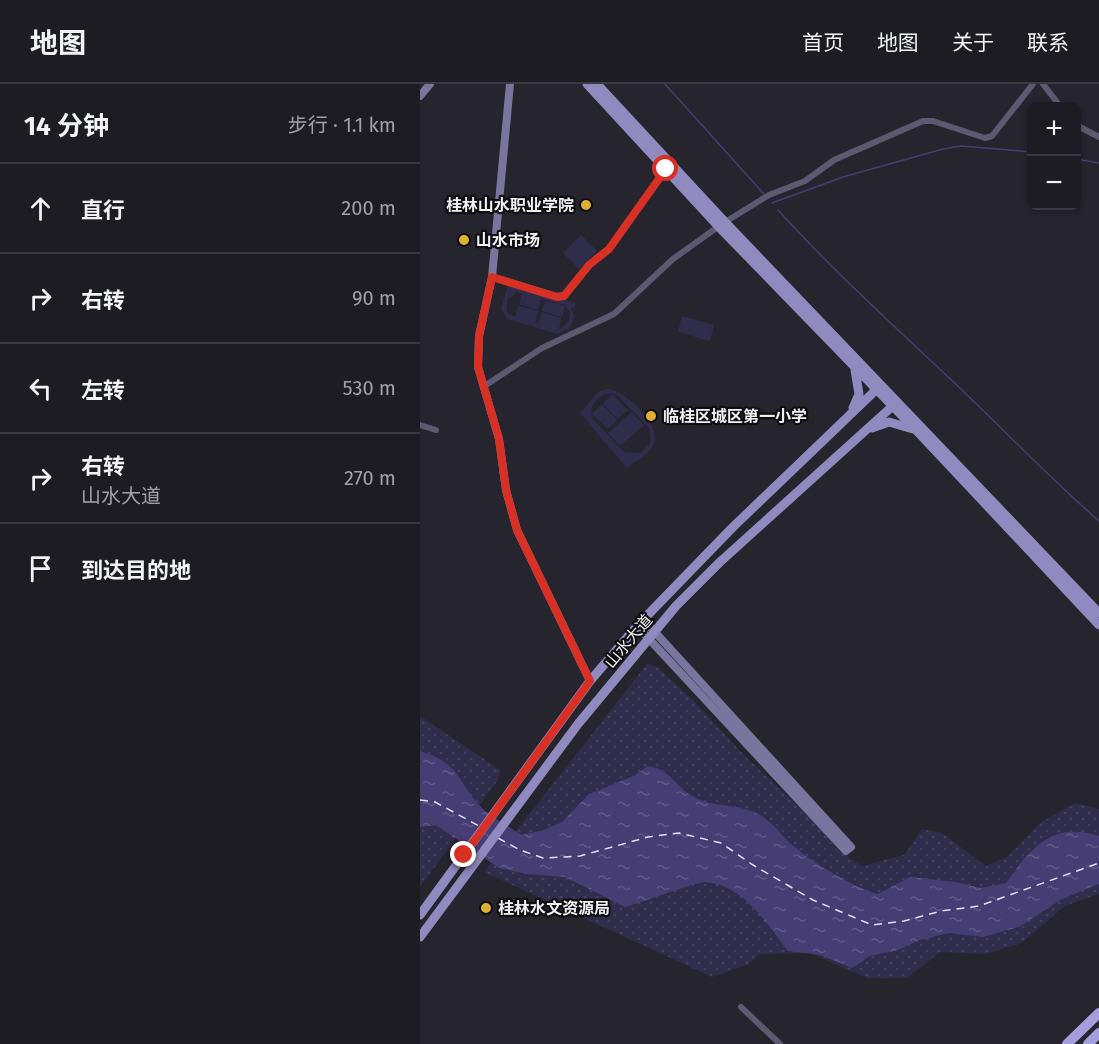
<!DOCTYPE html>
<html lang="zh">
<head>
<meta charset="utf-8">
<style>
	body { margin:0; font-family:"Fira Sans","Noto Sans SC",sans-serif; background:#25252a; color:#f1f3f6 }
	.controls { position:absolute; right:18px; top:18px; display:grid; overflow:hidden; border-radius:9px; box-shadow:0 2px 4px #0004 }
	.controls button { width:54px; height:54px; display:grid; place-items:center; padding:0; border:0; border-bottom:2px solid #3a3a40; background:#1c1c22; color:#f1f3f6; font:30px sans-serif }
	.stop { position:absolute; width:18px; height:18px; margin:-14px; border:4px solid #d93025; border-radius:50%; background:#fff }
	.stop.end { background:#d93025; border-color:#fff; box-shadow:0 2px 6px #0008 }
	.list { margin:0; padding:0; list-style:none }
	h2 { display:flex; justify-content:space-between; align-items:center; height:78px; margin:0; padding:0 24px; font-size:26px }
	h2 small { font-size:20px; font-weight:400; color:#a0a1a5 }
	.list li { display:grid; grid-template-columns:39px 1fr auto; gap:18px; align-items:center; box-sizing:border-box; height:90px; padding:0 24px; border-top:2px solid #3a3a40 }
	.list b { display:block; font-size:22px; white-space:nowrap }
	.list p { margin:0; font-size:20px; white-space:nowrap; color:#a0a1a5 }
	.list em { font-size:20px; font-style:normal; color:#a0a1a5 }
	.icon { flex:none; width:33px; height:33px; fill:none; stroke:currentColor; stroke-width:2; stroke-linecap:round; stroke-linejoin:round }
	.map { position:relative; flex:none; width:679px; height:960px; overflow:hidden }
	header { display:flex; align-items:center; gap:36px; box-sizing:border-box; height:84px; padding:0 30px; background:#1c1c22; border-bottom:2px solid #3a3a40 }
	header strong { font-size:28px }
	nav { display:flex; gap:33px; margin-inline-start:auto; font-size:21px }
	main { display:flex }
	aside { flex:1; background:#1c1c22 }
	.map>svg:first-child { display:block }
	.grass { fill:url(#grass-dots) }
	.pitch { fill:#302c4c; fill-rule:evenodd }
	.water { fill:url(#water-ripples) }
	.lines { fill:none; stroke-linecap:round; stroke-linejoin:round }
	.stream { stroke:#463d75; stroke-width:1.5 }
	.ferry { stroke:#e3e1f3; stroke-width:1.5; stroke-dasharray:8 6; stroke-linecap:butt }
	.street { stroke:#5c5973; stroke-width:6 }
	.secondary { stroke:#79759e; stroke-width:8 }
	.primary { stroke:#908ac0; stroke-width:9 }
	.highway { stroke:#a59ede; stroke-width:10 }
	.route { stroke:#d93025; stroke-width:8 }
	.poi-dot { fill:#deb133; stroke:#0f0f12; stroke-width:2 }
	.labels { text-anchor:middle; stroke-width:4.5; stroke-linejoin:round; paint-order:stroke }
	.poi-label { font-size:16px; font-weight:bold; fill:#f1f1f6; stroke:#0f0f12; text-anchor:start }
	.street-label { font-size:16px; fill:#f1f1f6; stroke:#0f0f12 }
</style>
</head>
<body>
<header>
<strong>地图</strong>
<nav><a>首页</a><a>地图</a><a>关于</a><a>联系</a></nav>
</header>
<main>
<aside>
<h2>14 分钟<small>步行 · 1.1 km</small></h2>
<ul class="list">
<li><svg class="icon" aria-label="ahead" viewBox="0 0 24 24"><path d="M12 20V5M6 11l6-6 6 6"/></svg><div><b>直行</b></div><em>200 m</em></li>
<li><svg class="icon" aria-label="right" viewBox="0 0 24 24"><path d="M7 20v-9h11M14 6l5 5-5 5"/></svg><div><b>右转</b></div><em>90 m</em></li>
<li><svg class="icon" aria-label="left" viewBox="0 0 24 24"><path d="M17 20v-9H6M10 6l-5 5 5 5"/></svg><div><b>左转</b></div><em>530 m</em></li>
<li><svg class="icon" aria-label="right" viewBox="0 0 24 24"><path d="M7 20v-9h11M14 6l5 5-5 5"/></svg><div><b>右转</b><p>山水大道</p></div><em>270 m</em></li>
<li><svg class="icon" aria-label="arrive" viewBox="0 0 24 24"><path d="M6 21V4h12l-3 4 3 4H6"/></svg><div><b>到达目的地</b></div></li>
</ul>
</aside>
<div class="map">
<svg width="679" height="960" viewBox="0 0 679 960">
	<defs>
		<pattern id="grass-dots" width="8" height="8" patternUnits="userSpaceOnUse" patternTransform="scale(1.5)"><rect width="8" height="8" fill="#302c4c"/><path d="M2 2h.1M6 6h.1" fill="none" stroke="#44415e" stroke-width="1.8" stroke-linecap="round"/></pattern>
		<pattern id="water-ripples" width="26" height="14" patternUnits="userSpaceOnUse" patternTransform="scale(1.5)"><rect width="26" height="14" fill="#463d75"/><path d="M2 4q2-2 4 0t4 0M15 11q2-2 4 0t4 0" fill="none" stroke="#615a89"/></pattern>
	</defs>
	<rect width="100%" height="100%" fill="#26252d"/>
	<!-- grass -->
	<path class="grass" d="M227 580 237 583 274 617 322 669 400 743 418 766 442 782 484 771 502 745 522 749 566 782 588 772 620 739 655 719 679 725V810L645 822 601 859 566 870 520 868 487 894H447L390 869 340 870 327 881 292 893 64 788Z
		M0 632 80 686 78 696 0 803Z"/>
	<!-- pitch -->
	<path class="pitch" d="M161 151 177 167 159 185 143 169Z
		M88 201 156 219 154 224H151L155 233 150 244 137 250 87 235 81 225ZM96 208 145 221 150 228 149 237 139 246 141 234 122 228 118 239H115L118 227 98 222 95 233 87 228V217Z
		M102 210 121 215 118 226 99 220Z
		M125 217 145 222 142 233 122 227Z
		M262 232 294 241 290 257 258 248Z
		M186 305C204 305 241 340 234 359 230 371 216 376 207 384L160 329 178 308ZM192 309 197 311 230 345V359L220 369 204 368 172 334C169 320 178 310 192 309Z
		M192 310 208 326 198 335 183 320Z
		M182 320 197 336 188 345 172 330Z
		M212 328 224 341 200 362 188 349Z"/>
	<!-- water -->
	<path class="water" d="M0 667C39 679 35 693 58 720 69 732 88 741 101 751L121 747 142 738 169 710 214 692 228 682C251 686 254 701 272 712 292 724 318 719 338 730 352 737 360 750 371 760 390 777 434 804 458 810L490 793 536 798 561 804 586 799C611 764 632 737 679 752V800L642 815 599 843 563 853 529 849 500 856 478 866 450 872 432 884 401 871 368 867C347 840 323 800 285 798 276 798 220 819 205 823L145 793 107 790 79 784 16 741 0 743Z"/>
	<g class="lines">
		<!-- stream -->
		<path class="stream" d="M245 0 344 110
			M656 75 679 79
			M352 119 423 93 523 65 541 62 612 68
			M358 126C416 190 481 248 544 308 589 351 632 396 679 437"/>
		<!-- ferry -->
		<path class="ferry" d="M0 716 15 718 59 742
			M78 754 100 766 123 774 160 772 228 753 259 749 301 759 333 781 393 816 452 841 484 837 521 827 559 822 679 779"/>
		<!-- street -->
		<path class="street" d="M623 0 640 22
			M656 41 679 53
			M72 193 137 212 144 211 169 181 189 165 246 85
			M63 303 122 264 194 230 253 175 302 140 349 111 385 97 414 76 503 37H513L565 54 572 52 613 0
			M0 341 16 346
			M321 923 360 960"/>
		<!-- secondary -->
		<path class="secondary" d="M90 0 72 193 59 252 58 283 79 355 86 406 97 446 170 597
			M0 12 10 0
			M217 542 426 767 431 763 223 535"/>
		<!-- primary -->
		<path class="primary" d="M167 0 298 142 498 348 679 541
			M177 0 305 138 679 529
			M433 324 439 310 435 286
			M452 344 469 338 493 345
			M0 831 170 597 217 542 313 443 460 302
			M0 853 158 640 256 522 300 478 476 319"/>
		<!-- highway -->
		<path class="highway" d="M647 960 679 929
			M668 960 679 949"/>
	</g>
	<g class="lines">
		<!-- route -->
		<path class="route" d="M44 771 170 597 97 446 86 406 79 355 58 283 59 252 72 193 137 213 144 212 169 181 189 165 246 85"/>
	</g>
	<!-- markers -->
	<g class="poi-dot">
		<circle cx="166" cy="121" r="6"/>
		<circle cx="44" cy="156" r="6"/>
		<circle cx="231" cy="332" r="6"/>
		<circle cx="66" cy="824" r="6"/>
	</g>
	<g class="labels">
		<!-- poi labels -->
		<g class="poi-label">
			<text x="154" y="127" text-anchor="end">桂林山水职业学院</text>
			<text x="56" y="162">山水市场</text>
			<text x="243" y="338">临桂区城区第一小学</text>
			<text x="78" y="830">桂林水文资源局</text>
		</g>
		<!-- street labels -->
		<g class="street-label">
			<text transform="translate(208 557) rotate(-50)" y="6">山水大道</text>
		</g>
	</g>
</svg>
<div class="controls">
<button>+</button>
<button>−</button>
</div>
<div class="stop" style="left:246px;top:85px"></div>
<div class="stop end" style="left:44px;top:771px"></div>
</div>
</main>
</body>
</html>
